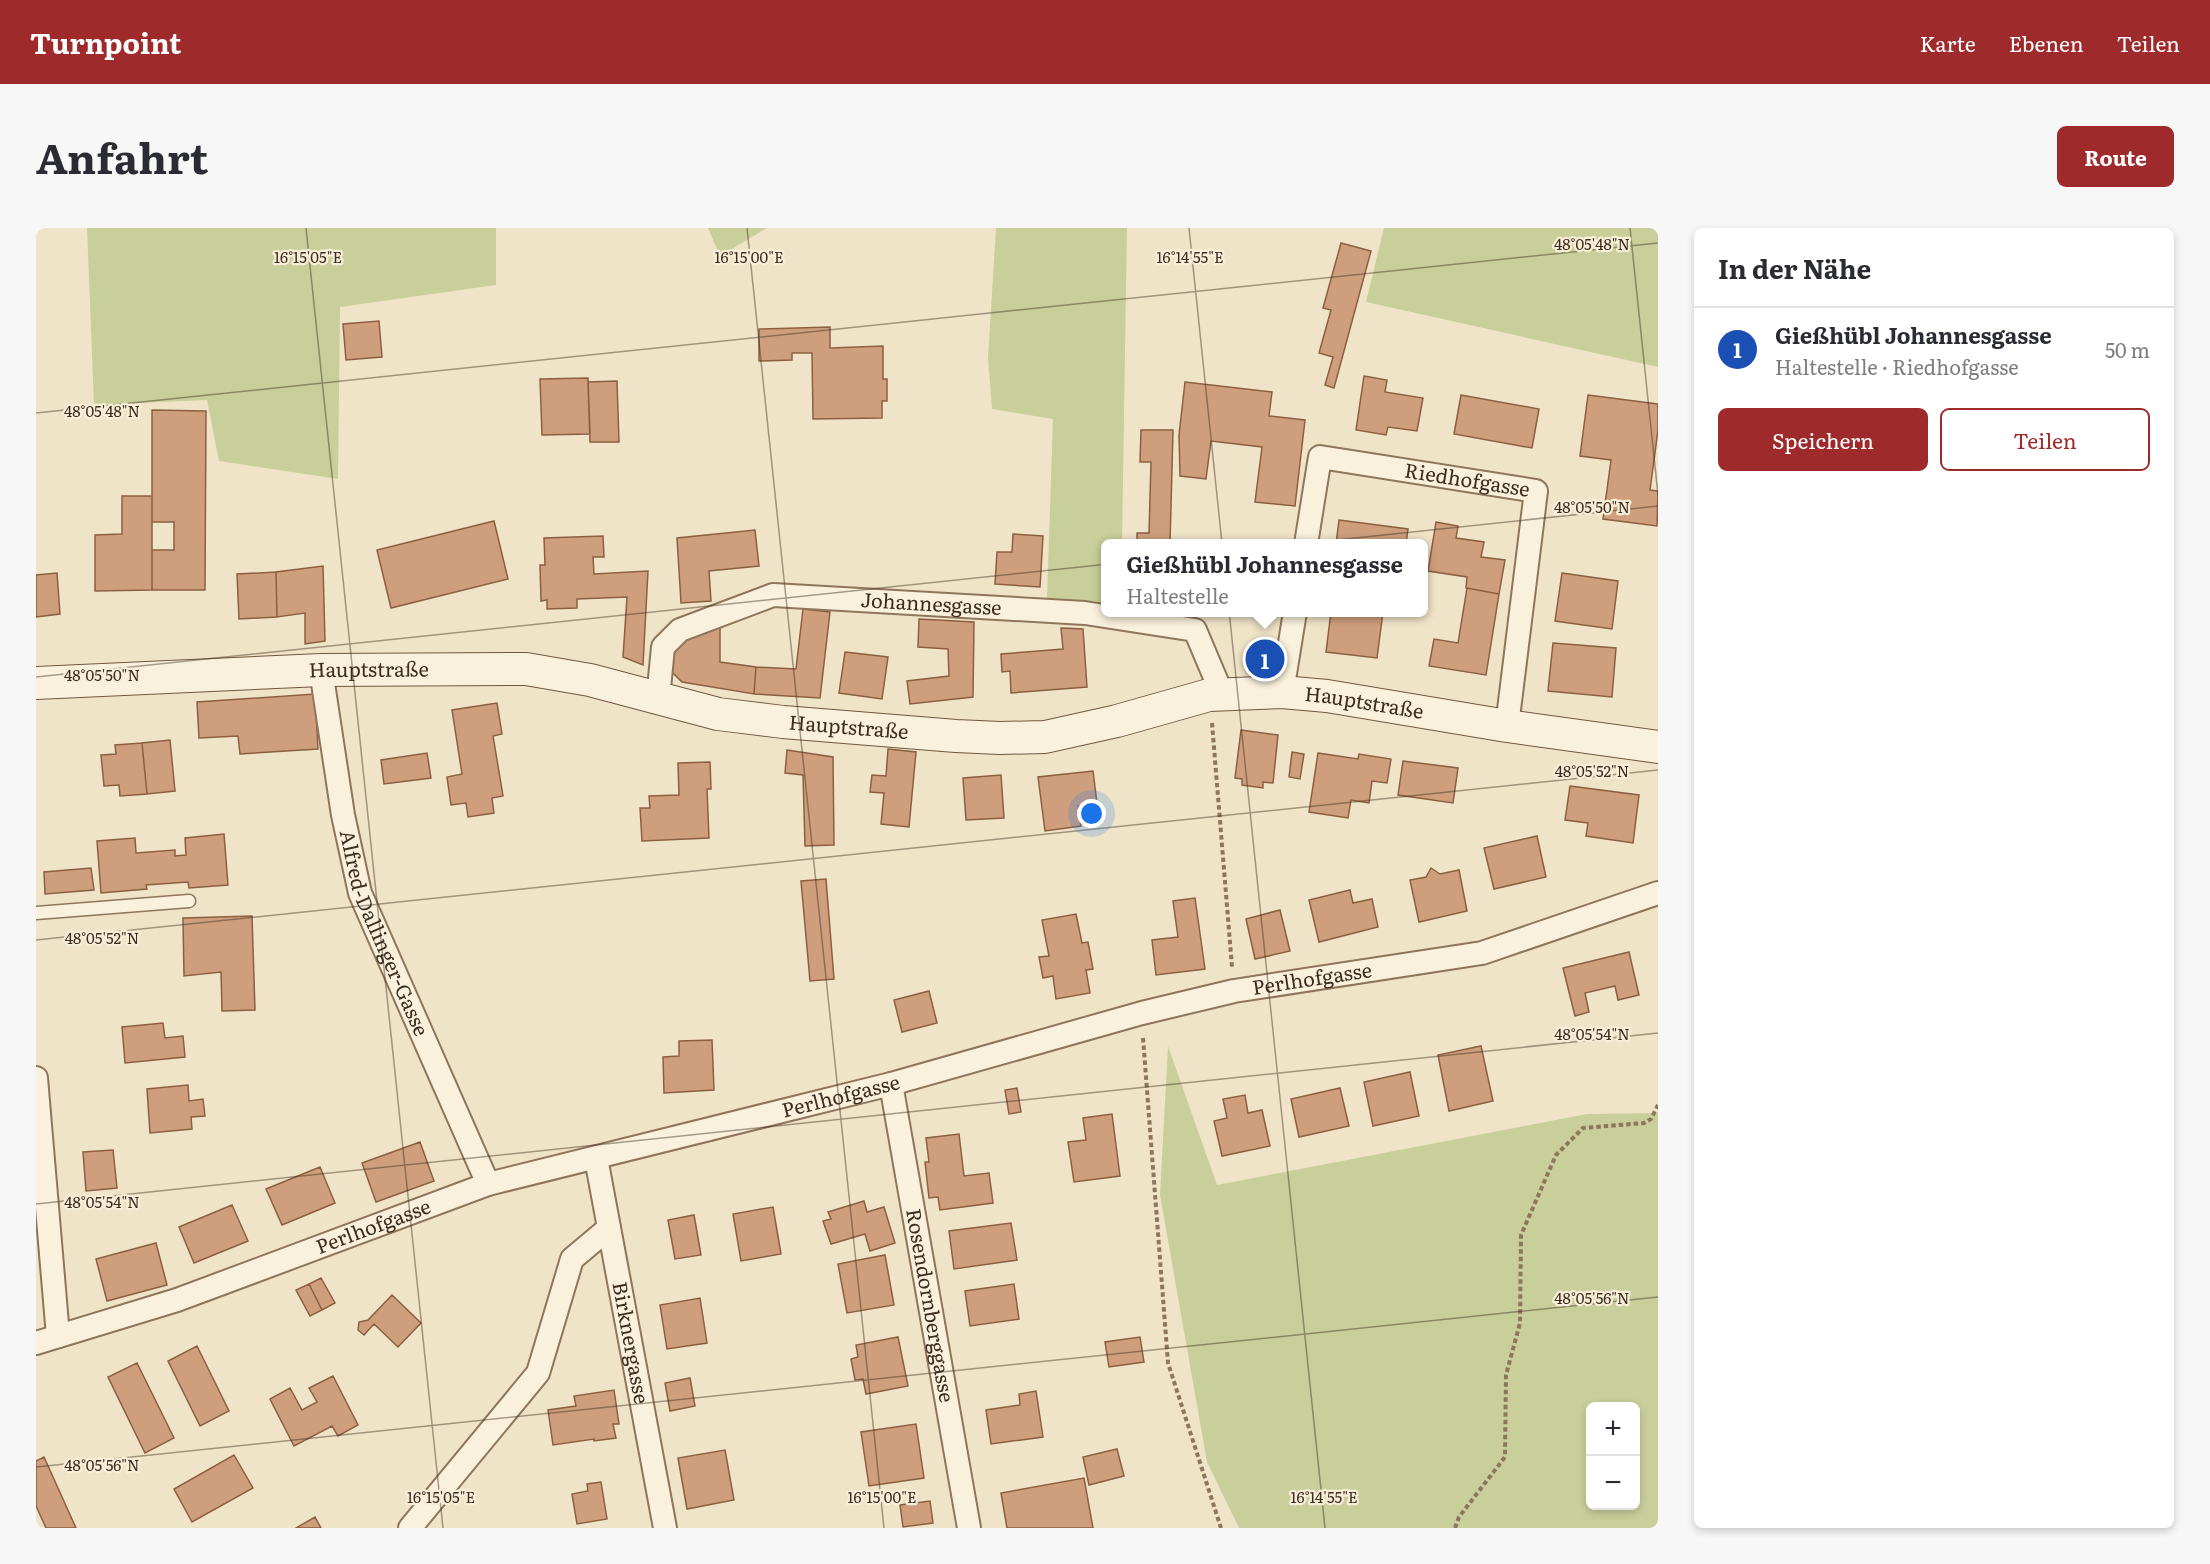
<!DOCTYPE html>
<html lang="de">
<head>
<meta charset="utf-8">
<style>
	body { margin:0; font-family:Literata,serif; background:#f7f7f7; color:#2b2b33 }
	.controls { position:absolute; right:18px; bottom:18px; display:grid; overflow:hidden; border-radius:9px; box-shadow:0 3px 9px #0003 }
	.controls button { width:54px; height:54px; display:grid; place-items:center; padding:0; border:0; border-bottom:2px solid #e1e1e2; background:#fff; color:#2b2b33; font:30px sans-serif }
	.you { position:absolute; left:1056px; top:586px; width:21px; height:21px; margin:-15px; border:4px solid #fff; border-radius:50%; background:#1a73e8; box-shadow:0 0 0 9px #1a73e833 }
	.badge { display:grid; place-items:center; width:39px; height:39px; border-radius:50%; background:#9e2a2b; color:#fff; font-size:20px; font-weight:700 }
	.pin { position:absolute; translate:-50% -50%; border:3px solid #fff; box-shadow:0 2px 6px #0006 }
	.popup { position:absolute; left:1065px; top:311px; width:327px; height:78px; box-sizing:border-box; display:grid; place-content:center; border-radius:9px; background:#fff; filter:drop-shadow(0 2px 4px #0005); font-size:20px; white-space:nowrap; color:#7c7c81 }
	.popup b { font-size:22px; color:#2b2b33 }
	.popup::after { content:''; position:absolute; left:50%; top:100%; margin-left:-12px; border:12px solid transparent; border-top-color:#fff }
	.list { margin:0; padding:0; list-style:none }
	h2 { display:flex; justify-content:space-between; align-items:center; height:78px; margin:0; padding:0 24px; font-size:26px }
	h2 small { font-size:20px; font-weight:400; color:#7c7c81 }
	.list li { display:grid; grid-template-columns:39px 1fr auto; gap:18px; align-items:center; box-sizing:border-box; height:84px; padding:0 24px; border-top:2px solid #e1e1e2 }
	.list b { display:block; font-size:22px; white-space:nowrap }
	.list p { margin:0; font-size:20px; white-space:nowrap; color:#7c7c81 }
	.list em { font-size:20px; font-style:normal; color:#7c7c81 }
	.actions { display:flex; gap:12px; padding:18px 24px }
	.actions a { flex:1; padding:14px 0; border:2px solid #9e2a2b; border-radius:9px; text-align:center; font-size:21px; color:#9e2a2b }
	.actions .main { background:#9e2a2b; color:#fff }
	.map { position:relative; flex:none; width:1622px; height:1300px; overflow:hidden; border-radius:9px }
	header { display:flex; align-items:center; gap:36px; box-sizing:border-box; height:84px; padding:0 30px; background:#9e2a2b; color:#fff }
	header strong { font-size:28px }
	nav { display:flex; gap:33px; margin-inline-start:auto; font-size:21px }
	.intro { display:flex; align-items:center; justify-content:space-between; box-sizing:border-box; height:144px; padding:0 36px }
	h1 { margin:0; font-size:42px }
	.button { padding:15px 27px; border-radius:9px; background:#9e2a2b; color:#fff; font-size:21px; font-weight:700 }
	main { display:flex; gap:36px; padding:0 36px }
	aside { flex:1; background:#fff; border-radius:9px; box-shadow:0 3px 9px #0003 }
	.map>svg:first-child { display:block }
	.green { fill:#c9cf9b; fill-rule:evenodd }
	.building { fill:#cf9f7d; stroke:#8d5f41; stroke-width:1.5 }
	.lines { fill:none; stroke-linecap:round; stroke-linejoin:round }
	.service-casing { stroke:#8d765c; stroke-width:15 }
	.minor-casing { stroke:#8d765c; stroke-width:26 }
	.secondary-casing { stroke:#6f573f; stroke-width:34 }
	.path { stroke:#8d765c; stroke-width:4; stroke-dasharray:4.5 3; stroke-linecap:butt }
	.service { stroke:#faf1dc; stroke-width:12 }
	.minor { stroke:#faf1dc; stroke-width:22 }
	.secondary { stroke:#faf1dc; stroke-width:32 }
	.ticks { fill:none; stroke:#3d2e20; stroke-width:1.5; stroke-opacity:0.45 }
	.labels { text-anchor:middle; stroke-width:4.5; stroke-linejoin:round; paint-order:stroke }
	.street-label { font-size:20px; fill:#3d2e20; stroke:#f7eed8 }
	.ticks-label { font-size:15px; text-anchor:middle; fill:#3d2e20; stroke:#f7eed8; stroke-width:4.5; stroke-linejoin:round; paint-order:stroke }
</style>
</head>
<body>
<header>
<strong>Turnpoint</strong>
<nav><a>Karte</a><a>Ebenen</a><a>Teilen</a></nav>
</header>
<div class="intro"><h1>Anfahrt</h1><a class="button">Route</a></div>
<main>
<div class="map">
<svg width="1622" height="1300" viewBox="0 0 1622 1300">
	<rect width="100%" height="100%" fill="#f0e4c8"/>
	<!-- green -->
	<path class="green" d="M51 0H460V57L304 79 302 251 183 233 171 172 58 177Z
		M672 0H731L684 28Z
		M960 0H1091L1086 315 1070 316V375L1011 370 1017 191 956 181 952 130Z
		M1348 0H1622V139L1330 74Z
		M1132 818 1181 957 1551 886 1622 885V1300H1203L1171 1234 1124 967ZM1554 1178H1600V1278H1554Z"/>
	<!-- building -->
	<path class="building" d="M1305 15 1335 23 1298 160 1289 157 1297 129 1283 125 1295 82 1287 80Z
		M343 93 346 129 310 132 307 96Z
		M794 99V120L847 118V151H851V173H846V190L777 191 776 125H756V132L723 133V101Z
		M1328 148 1351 152 1349 164 1387 170 1381 203 1352 199 1350 207 1320 202Z
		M552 150 554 206 506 207 504 151Z
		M581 153 583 214H554L552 154Z
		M1149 154 1236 164 1233 188 1269 192 1259 278 1219 274 1226 219 1175 213 1170 251 1144 248 1143 207Z
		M1425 167 1503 181 1496 220 1418 206Z
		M1552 167 1622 176V202L1614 262 1622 263 1621 298 1567 291 1575 232 1544 228Z
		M116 182 170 183 169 362H116V322H138V294H116Z
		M1105 202H1137L1134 316H1101V305H1113L1115 234H1104Z
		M86 268H116V362L59 363V307L86 306Z
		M1303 292 1372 301 1370 316H1300Z
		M458 293 472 351 355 380 341 322Z
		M1400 294 1422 298 1420 310 1448 314 1445 329 1469 332 1463 366 1430 360 1431 349 1392 343Z
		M719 302 723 338 673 343 675 373 645 375 641 310Z
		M977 306 1007 308 1004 359 959 356 961 324H976Z
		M567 308 568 329H557L558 346 612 343 607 437 587 429 591 369 541 371V380L511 381V372L505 373 504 337H509L508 310Z
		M287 338 289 413 269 416V385L241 389 240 344Z
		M240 344 241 389 203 391 201 346Z
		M21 345 24 386 0 389V347Z
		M1526 345 1582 353 1576 401 1519 393Z
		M1431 360 1463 366 1450 447 1393 438 1398 411 1422 415Z
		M767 381 794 384 784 470 718 466 720 439 760 441Z
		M1295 384H1347L1341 430 1290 424Z
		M883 391 938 394 937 469 874 476 871 453 913 448 912 421 882 419Z
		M684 398V434L720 439 718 466 646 454 632 440 643 411Z
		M1025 400 1047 401 1051 459 975 465 974 443 966 444 965 426 1027 421Z
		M1517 415 1580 420 1576 469 1512 463Z
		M809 424 852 429 846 471 803 465Z
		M279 466 282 521 204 526 202 508 163 510 161 474Z
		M461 475 466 506 457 508 467 568 456 570 458 585 432 589 430 575 415 577 411 549 426 546 416 482Z
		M1205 502 1242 507 1237 555 1227 554V560L1206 557V551L1199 550Z
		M134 512 139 563 111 566 106 515Z
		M106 515 111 566 84 568 83 557 68 558 65 527 80 526 79 517Z
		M852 521 880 524 873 599 845 596 848 565 834 564 836 547 850 548Z
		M751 522 797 529 798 617 769 618 767 547 749 545Z
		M1256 524 1268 526 1264 551 1253 549Z
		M391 525 395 550 348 556 345 532Z
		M1282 525 1322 531 1323 526 1355 531 1351 555 1336 553 1333 575 1315 572 1312 590 1273 584Z
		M1367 533 1422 540 1417 575 1362 567Z
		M674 534 675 561H671L673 610 606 613 604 580H614L613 568 643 567 642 535Z
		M1057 543 1061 575 1042 578 1045 598 1009 603 1002 549Z
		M965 547 968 590 930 592 927 550Z
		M1534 558 1603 567 1597 615 1550 608 1552 595 1529 592Z
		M188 606 192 657 153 660 152 654 110 657 111 661 65 665 61 613 99 610 100 625 139 622V628L150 627 149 610Z
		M1501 608 1510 649 1458 661 1448 620Z
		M55 640 58 662 9 666 8 644Z
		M1395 640 1404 646 1423 642 1431 683 1383 694 1374 652 1390 649Z
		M790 651 798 751 774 753 765 653Z
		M1314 662 1317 675 1336 671 1342 699 1283 714 1273 672Z
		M1159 670 1169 741 1120 747 1116 712 1142 709 1137 673Z
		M1244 682 1254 723 1219 731 1210 691Z
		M1040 686 1046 715 1052 714 1057 741 1050 742 1054 765 1020 771 1017 748 1007 750 1003 729 1013 728 1006 692Z
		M216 688 219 782 186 783 185 744 148 748 147 690Z
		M1593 724 1603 767 1582 772 1579 758 1549 765 1553 784 1539 788 1527 740Z
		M893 763 901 795 866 804 858 772Z
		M127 795 129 810 147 808 149 829 89 835 86 799Z
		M676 812 678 862 628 865 627 829 643 828V813Z
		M1445 818 1457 873 1413 883 1402 827Z
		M1374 844 1383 888 1337 898 1328 854Z
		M152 857 153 873 167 871 169 888 155 889 156 901 114 905 111 861Z
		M981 860 985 884 973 886 969 862Z
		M1304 860 1313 898 1263 909 1255 871Z
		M1209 867 1212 885 1226 882 1234 918 1186 928 1178 893 1191 890 1187 871Z
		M1076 886 1084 948 1038 954 1032 914 1050 912 1047 890Z
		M923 906 928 948 953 945 957 975 904 982 902 969 893 970 889 934H893L890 910Z
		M384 914 398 953 340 974 326 935Z
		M77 922 81 960 50 963 47 924Z
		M284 939 299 975 246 997 230 961Z
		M828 973 831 984 848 979 859 1015 834 1023 829 1006 795 1016 787 993 795 991 792 984Z
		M196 977 212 1013 158 1035 143 999Z
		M737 979 745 1026 705 1033 697 986Z
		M658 987 665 1027 639 1031 632 992Z
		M975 995 981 1032 918 1041 913 1003Z
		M120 1015 131 1057 71 1073 60 1031Z
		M849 1027 858 1077 811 1085 802 1036Z
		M285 1050 299 1075 286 1082 273 1056Z
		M273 1056 286 1082 274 1088 260 1062Z
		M978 1056 983 1091 934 1098 929 1063Z
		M356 1067 385 1095 362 1119 338 1096 328 1107 322 1102 323 1094 332 1092Z
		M664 1070 671 1115 631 1121 624 1077Z
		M862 1109 872 1158 830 1166 827 1151 819 1152 815 1131 822 1129 820 1117Z
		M1104 1109 1108 1134 1073 1139 1069 1114Z
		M161 1118 193 1183 164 1198 132 1133Z
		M101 1135 138 1210 109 1225 72 1149Z
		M297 1148 322 1197 302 1208 296 1198 258 1218 234 1171 254 1160 266 1182 281 1174 273 1160Z
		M654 1150 659 1178 634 1183 629 1155Z
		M578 1162 583 1196H577L580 1210 558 1213V1211L517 1217 512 1182 540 1178 538 1168Z
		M1000 1163 1007 1209 955 1216 950 1182 984 1177 983 1166Z
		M880 1196 888 1250 833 1258 825 1204Z
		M1081 1221 1088 1248 1053 1257 1047 1229Z
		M689 1222 698 1272 651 1281 642 1230Z
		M198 1227 217 1260 156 1294 138 1261Z
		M8 1229 40 1300H10L0 1278V1233Z
		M1048 1250 1057 1300H971L965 1265Z
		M565 1254 571 1291 541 1296 536 1266 552 1263 551 1256Z
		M894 1273 897 1295 867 1299 864 1277Z
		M279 1289 285 1300H260Z"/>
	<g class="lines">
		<!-- service casing -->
		<g class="service-casing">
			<path id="service" d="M0 685 153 673"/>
		</g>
		<!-- minor casing -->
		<g class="minor-casing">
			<g id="minor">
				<path id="s1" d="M1270 316 1284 229 1500 263 1471 498"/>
				<path id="s2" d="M285 442 307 587 324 665 452 956"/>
				<path d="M1246 464 1259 384"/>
				<path id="s3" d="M622 471 627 419 644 402 737 367 1049 385 1159 402 1186 466"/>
				<path d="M0 850 22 1108"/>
				<path id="s4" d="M855 856 933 1300"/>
				<path id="s5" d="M560 930 629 1300"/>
				<path id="s6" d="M0 1115 141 1072 452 956 855 856 1106 785 1198 763 1446 725 1622 665"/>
				<path d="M374 1300 502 1145 536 1031 573 1000"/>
			</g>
		</g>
		<!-- secondary casing -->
		<g class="secondary-casing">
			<g id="secondary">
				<path id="s7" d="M0 455 285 442 490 441 554 452 682 486 747 494 920 508 964 510 1009 509 1081 493 1173 467 1246 464 1291 468 1471 498 1622 519"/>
			</g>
		</g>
		<!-- path -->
		<path class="path" d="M1176 495 1196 739
			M1107 810 1132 1135 1185 1300
			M1419 1300 1423 1289 1469 1229 1470 1147 1484 1095 1485 1007 1520 927 1547 900 1608 895 1615 891 1622 877"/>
		<!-- service -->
		<use href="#service" class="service"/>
		<!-- minor -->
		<use href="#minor" class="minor"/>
		<!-- secondary -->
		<use href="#secondary" class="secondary"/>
	</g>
	<!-- ticks -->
	<path class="ticks" d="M270 0 407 1300M711 0 848 1300M1153 0 1289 1300M1594 0 1622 267M0 185 1622 15M0 449 1622 278M0 712 1622 542M0 976 1622 805M0 1239 1622 1069"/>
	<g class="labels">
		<!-- street labels -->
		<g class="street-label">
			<text dy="7" stroke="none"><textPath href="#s1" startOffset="237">Riedhofgasse</textPath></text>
			<text dy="7" stroke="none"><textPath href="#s3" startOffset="334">Johannesgasse</textPath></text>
			<text dy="7" stroke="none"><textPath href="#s7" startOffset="333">Hauptstraße</textPath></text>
			<text dy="7" stroke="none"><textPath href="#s7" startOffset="1341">Hauptstraße</textPath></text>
			<text dy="7" stroke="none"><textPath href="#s7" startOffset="819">Hauptstraße</textPath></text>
			<text dy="7" stroke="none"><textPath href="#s2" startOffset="272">Alfred-Dallinger-Gasse</textPath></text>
			<text dy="7" stroke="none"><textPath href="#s6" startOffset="1329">Perlhofgasse</textPath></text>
			<text dy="7" stroke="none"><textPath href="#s6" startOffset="843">Perlhofgasse</textPath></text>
			<text dy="7" stroke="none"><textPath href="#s6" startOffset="357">Perlhofgasse</textPath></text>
			<text dy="7" stroke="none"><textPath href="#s4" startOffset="225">Rosendornberggasse</textPath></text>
			<text dy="7" stroke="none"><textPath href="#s5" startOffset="188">Birknergasse</textPath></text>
		</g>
	</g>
	<g class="ticks-label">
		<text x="1556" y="22">48°05'48"N</text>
		<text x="272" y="35">16°15'05"E</text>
		<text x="713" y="35">16°15'00"E</text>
		<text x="1154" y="35">16°14'55"E</text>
		<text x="66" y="189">48°05'48"N</text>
		<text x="1556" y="285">48°05'50"N</text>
		<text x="66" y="453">48°05'50"N</text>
		<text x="1556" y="549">48°05'52"N</text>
		<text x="66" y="716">48°05'52"N</text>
		<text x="1556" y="812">48°05'54"N</text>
		<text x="66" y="980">48°05'54"N</text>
		<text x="1556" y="1076">48°05'56"N</text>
		<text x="66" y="1243">48°05'56"N</text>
		<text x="405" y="1275">16°15'05"E</text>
		<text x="846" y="1275">16°15'00"E</text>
		<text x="1288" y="1275">16°14'55"E</text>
	</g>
</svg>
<div class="controls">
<button>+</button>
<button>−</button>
</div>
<div class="you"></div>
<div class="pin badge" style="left:1229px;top:431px;background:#1a4fb4">1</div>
<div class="popup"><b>Gießhübl Johannesgasse</b>Haltestelle</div>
</div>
<aside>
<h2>In der Nähe<small></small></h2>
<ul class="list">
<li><span class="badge" style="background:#1a4fb4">1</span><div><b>Gießhübl Johannesgasse</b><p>Haltestelle · Riedhofgasse</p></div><em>50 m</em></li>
</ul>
<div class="actions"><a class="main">Speichern</a><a>Teilen</a></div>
</aside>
</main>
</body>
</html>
